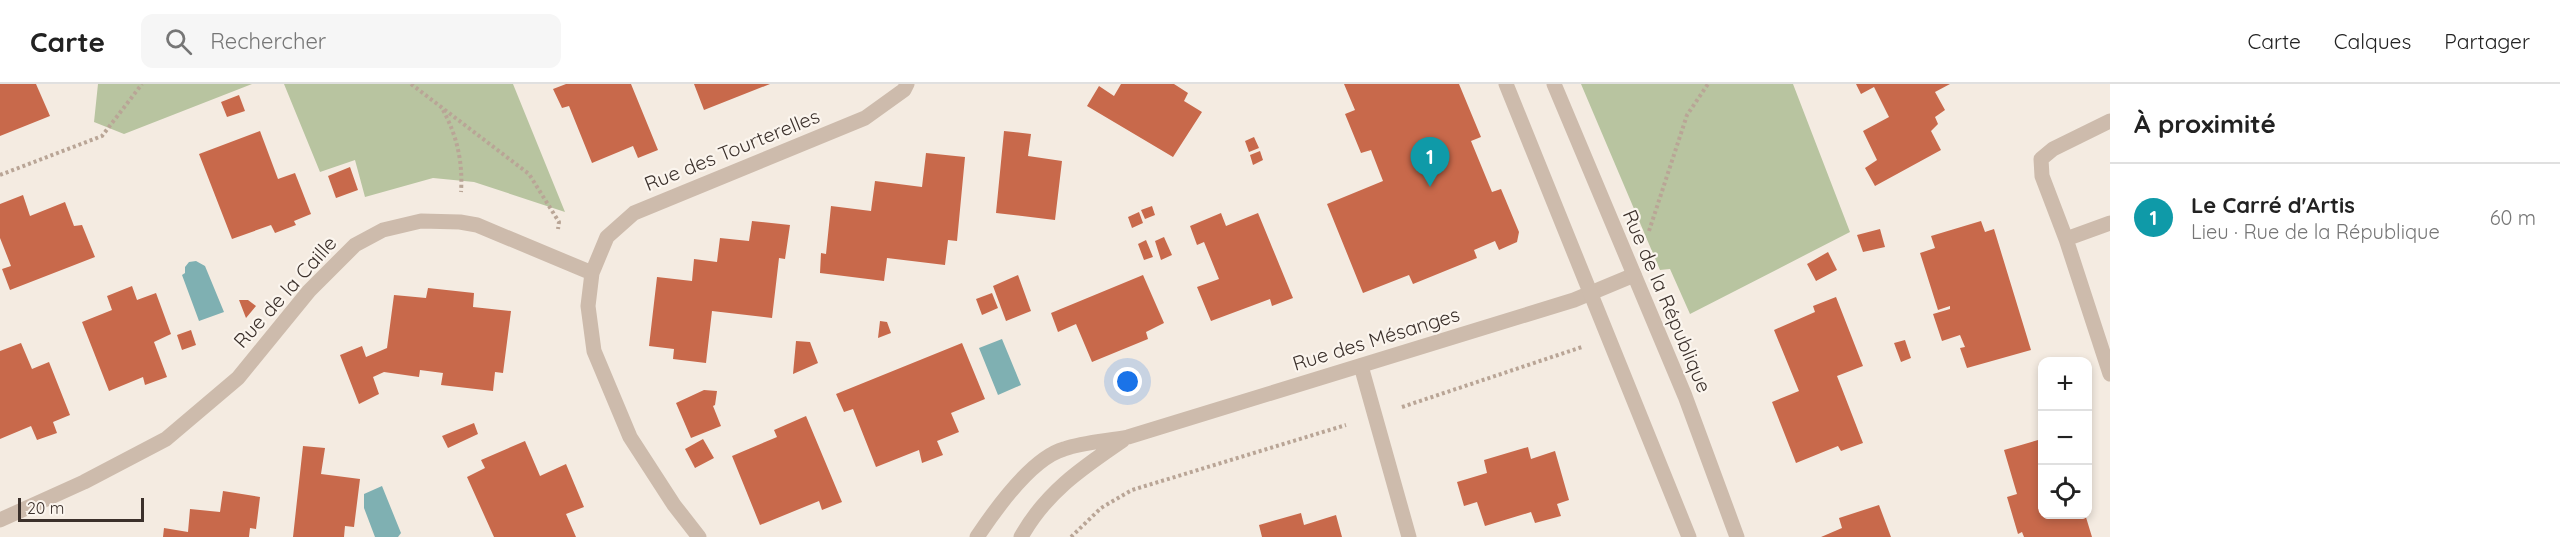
<!DOCTYPE html>
<html lang="fr">
<head>
<meta charset="utf-8">
<style>
	body { margin:0; font-family:Quicksand,sans-serif; background:#f6f6f6; color:#222 }
	.controls { position:absolute; right:18px; bottom:18px; display:grid; overflow:hidden; border-radius:12px; box-shadow:0 3px 9px #0003 }
	.controls button { width:54px; height:54px; display:grid; place-items:center; padding:0; border:0; border-bottom:2px solid #e0e0e0; background:#fff; color:#222; font:30px sans-serif }
	.scale { position:absolute; left:18px; bottom:15px; width:126px; box-sizing:border-box; padding-left:6px; border:3px solid #3b302b; border-top:0; font-size:16px; line-height:21px; white-space:nowrap; color:#3b302b; -webkit-text-stroke:4px #fbf5ee; paint-order:stroke }
	.you { position:absolute; left:1128px; top:298px; width:21px; height:21px; margin:-15px; border:4px solid #fff; border-radius:50%; background:#1a73e8; box-shadow:0 0 0 9px #1a73e833 }
	.badge { display:grid; place-items:center; width:39px; height:39px; border-radius:50%; background:#1f5a5e; color:#fff; font-size:20px; font-weight:700 }
	.pin { position:absolute; translate:-50% -50px; filter:drop-shadow(0 2px 3px #0008) }
	.pin::after { content:''; position:absolute; top:32px; width:21px; height:18px; background:inherit; clip-path:polygon(0 0,100% 0,50% 100%) }
	.list { margin:0; padding:0; list-style:none }
	h2 { display:flex; justify-content:space-between; align-items:center; height:78px; margin:0; padding:0 24px; font-size:26px }
	h2 small { font-size:20px; font-weight:400; color:#767676 }
	.list li { display:grid; grid-template-columns:39px 1fr auto; gap:18px; align-items:center; box-sizing:border-box; height:108px; padding:0 24px; border-top:2px solid #e0e0e0 }
	.list b { display:block; font-size:22px; white-space:nowrap }
	.list p { margin:0; font-size:20px; white-space:nowrap; color:#767676 }
	.list em { font-size:20px; font-style:normal; color:#767676 }
	.icon { flex:none; width:33px; height:33px; fill:none; stroke:currentColor; stroke-width:2; stroke-linecap:round; stroke-linejoin:round }
	.map { position:relative; flex:none; width:2110px; height:453px; overflow:hidden }
	header { display:flex; align-items:center; gap:36px; box-sizing:border-box; height:84px; padding:0 30px; background:#fff; border-bottom:2px solid #e0e0e0 }
	header strong { font-size:28px }
	nav { display:flex; gap:33px; margin-inline-start:auto; font-size:21px }
	.search { width:420px; height:54px; background:#f6f6f6; display:flex; align-items:center; gap:15px; box-sizing:border-box; padding:0 21px; border-radius:12px; color:#767676; font-size:22px }
	main { display:flex }
	aside { flex:1; background:#fff }
	.map>svg:first-child { display:block }
	.green { fill:#b8c4a0 }
	.water { fill:#7fb0b2 }
	.building { fill:#c8694b }
	.lines { fill:none; stroke-linecap:round; stroke-linejoin:round }
	.path { stroke:#b9a596; stroke-width:4; stroke-dasharray:3 3; stroke-linecap:butt }
	.service { stroke:#cdbbac; stroke-width:15 }
	.minor { stroke:#cdbbac; stroke-width:15 }
	.tertiary { stroke:#cdbbac; stroke-width:15 }
	.labels { text-anchor:middle; stroke-width:4.5; stroke-linejoin:round; paint-order:stroke }
	.street-label { font-size:20px; fill:#3b302b; stroke:#fbf5ee }
</style>
</head>
<body>
<header>
<strong>Carte</strong>
<div class="search"><svg class="icon" aria-label="search" viewBox="0 0 24 24"><circle cx="10" cy="10" r="6"/><path d="M15 15l6 6"/></svg>Rechercher</div>
<nav><a>Carte</a><a>Calques</a><a>Partager</a></nav>
</header>
<main>
<div class="map">
<svg width="2110" height="453" viewBox="0 0 2110 453">
	<rect width="100%" height="100%" fill="#f4ebe1"/>
	<!-- green -->
	<path class="green" d="M98 0H252L124 50 94 38Z
		M284 0H513L565 128 474 98 433 94 365 113 355 76 320 88Z
		M1581 0H1793L1850 148 1690 230 1670 185 1660 186Z"/>
	<!-- water -->
	<path class="water" d="M196 177 205 182 224 228 199 237 182 191 185 189V183L189 178Z
		M1002 255 1021 301 998 311 979 264Z
		M382 402 401 449 398 453H375L364 424V410Z"/>
	<!-- building -->
	<path class="building" d="M0 0H36L50 32 0 52Z
		M566 0H631L658 66 638 74 633 62 592 79 569 22 562 24 553 5Z
		M694 0H770L704 26Z
		M1121 0H1174L1188 9 1184 17 1202 28 1173 73 1087 22 1099 2 1114 12Z
		M1344 0H1459L1481 53 1471 57 1492 108 1501 105 1519 148 1517 158 1499 166 1495 157 1474 166 1477 174 1413 200 1409 191 1363 209 1327 120 1383 97 1371 66 1361 69 1345 30 1355 26Z
		M1856 0H1950L1935 8 1945 26 1935 33 1938 40 1931 47 1941 66 1875 102 1865 84 1877 76 1863 47 1889 33 1874 3 1861 10Z
		M239 11 245 27 227 33 221 18Z
		M260 47 278 95 295 89 311 130 294 137 296 141 275 149 271 141 232 155 199 70Z
		M1004 47 1031 50 1028 72 1062 77 1055 136 996 129Z
		M1254 53 1259 64 1249 68 1245 57Z
		M1260 67 1263 76 1253 81 1250 71Z
		M926 69 965 73 957 157 948 156 945 181 887 174 884 197 820 189 821 169 826 170 831 122 871 127 875 97 922 103Z
		M350 83 358 106 336 114 328 92Z
		M23 111 30 132 65 118 74 142 82 141 95 173 10 206 2 185 11 182 0 154V120Z
		M1152 122 1155 131 1145 135 1141 126Z
		M1139 128 1143 139 1132 144 1128 133Z
		M1221 129 1226 142 1258 129 1293 214 1272 222 1270 215 1211 237 1197 203 1219 195 1204 158 1197 161 1190 142Z
		M752 137 790 141 785 175 779 174 772 234 712 227 706 279 673 275 674 265 649 262 657 193 692 197 694 175 717 178 720 154 749 157Z
		M1981 137 1985 148 1994 145 2031 266 1967 284 1960 264 1965 263 1960 251 1942 257 1933 230 1950 225V222L1938 226 1920 169 1935 164 1931 152Z
		M1880 145 1885 163 1863 168 1857 151Z
		M1164 153 1172 171 1161 176 1155 157Z
		M1146 156 1153 173 1144 176 1138 160Z
		M1828 168 1837 186 1816 197 1807 180Z
		M1018 191 1031 227 1006 237 993 202Z
		M1143 191 1164 239 1146 248 1148 255 1092 278 1076 240 1058 248 1051 229Z
		M132 202 137 216 156 209 171 250 154 258 167 293 145 301 143 293 109 307 82 238 112 226 107 212Z
		M428 204 474 209 473 223 511 227 503 289 495 288 493 307 441 301 443 289 420 286 419 293 384 288 373 293 379 310 359 320 340 271 362 262 366 273 387 264 394 211 426 214Z
		M992 209 998 224 982 231 976 215Z
		M1836 213 1863 282 1837 292 1863 359 1841 367 1838 362 1796 379 1772 318 1799 307 1774 246 1815 228 1813 222Z
		M239 216H248L256 222 246 234Z
		M880 237 887 238 891 249 878 254Z
		M191 246 196 261 182 266 177 251Z
		M1905 256 1911 274 1901 278 1894 259Z
		M796 257 810 258 818 279 793 290Z
		M21 259 32 285 49 278 70 331 53 338 57 349 37 356 31 342 0 355V267Z
		M962 259 985 315 951 329 959 348 937 357 943 371 922 379 919 366 876 383 853 325 844 328 836 310Z
		M704 306 717 307 715 321 713 322 721 342 691 354 676 319Z
		M806 332 842 418 822 426 819 417 760 441 732 372 777 353 774 346Z
		M474 339 478 350 448 364 442 352Z
		M703 355 714 374 695 384 685 365Z
		M2038 356 2042 372V430H2085L2092 453H2024L2022 448 2018 450 2007 413 2017 410 2004 366Z
		M525 357 540 392 566 380 584 423 566 430 576 453H494L467 393 485 384 481 376Z
		M303 362 325 364 321 390 360 395 354 443 345 442 344 453H293Z
		M1528 363 1531 375 1555 367 1569 416 1557 420 1561 432 1535 439 1531 428 1485 442 1477 418 1464 422 1457 398 1487 389 1484 376Z
		M223 407 260 413 256 445 250 444 249 453H163L164 444 188 448 190 425 220 428Z
		M1879 421 1891 453H1821L1842 444 1839 434Z
		M1301 429 1304 441 1336 431 1342 453H1262L1259 441Z"/>
	<g class="lines">
		<!-- path -->
		<path class="path" d="M411 0 529 90 559 138 558 145
			M443 26C457 52 463 78 461 108
			M0 91 102 52 142 0
			M1649 147 1687 31 1708 0
			M1402 323 1582 263
			M1071 453 1101 424 1132 406 1346 341"/>
		<!-- service -->
		<path class="service" d="M1361 282 1409 453"/>
		<!-- minor -->
		<path class="minor" d="M2110 37 2053 65 2041 75 2042 92 2066 155 2110 290
			M2066 155 2110 139
			M592 189 607 153 634 129 865 34 904 6 907 0
			M0 436 84 398 166 355 238 294 309 207 355 161 383 146 421 137 460 138 477 141 592 189 588 222 594 267 630 353 674 421 699 453
			M977 453C995 426 1032 374 1064 365 1084 358 1107 357 1128 353L1574 216 1634 191
			M1021 453C1046 408 1082 384 1123 356"/>
		<!-- tertiary -->
		<path class="tertiary" d="M1506 0 1689 453
			M1554 0 1685 312 1737 453"/>
	</g>
	<g class="labels">
		<!-- street labels -->
		<g class="street-label">
			<text transform="translate(732 66) rotate(-22)" y="7">Rue des Tourterelles</text>
			<text transform="translate(285 208) rotate(-48)" y="7">Rue de la Caille</text>
			<text transform="translate(1667 217) rotate(67)" y="7">Rue de la République</text>
			<text transform="translate(1376 255) rotate(-17)" y="7">Rue des Mésanges</text>
		</g>
	</g>
</svg>
<div class="controls">
<button>+</button>
<button>−</button>
<button><svg class="icon" aria-label="locate" viewBox="0 0 24 24"><circle cx="12" cy="12" r="6"/><path d="M12 2v4M12 18v4M2 12h4M18 12h4"/></svg></button>
</div>
<div class="scale">20 m</div>
<div class="you"></div>
<div class="pin badge" style="left:1430px;top:103px;background:#0f9aa8">1</div>
</div>
<aside>
<h2>À proximité<small></small></h2>
<ul class="list">
<li><span class="badge" style="background:#0f9aa8">1</span><div><b>Le Carré d'Artis</b><p>Lieu · Rue de la République</p></div><em>60 m</em></li>
</ul>
</aside>
</main>
</body>
</html>
